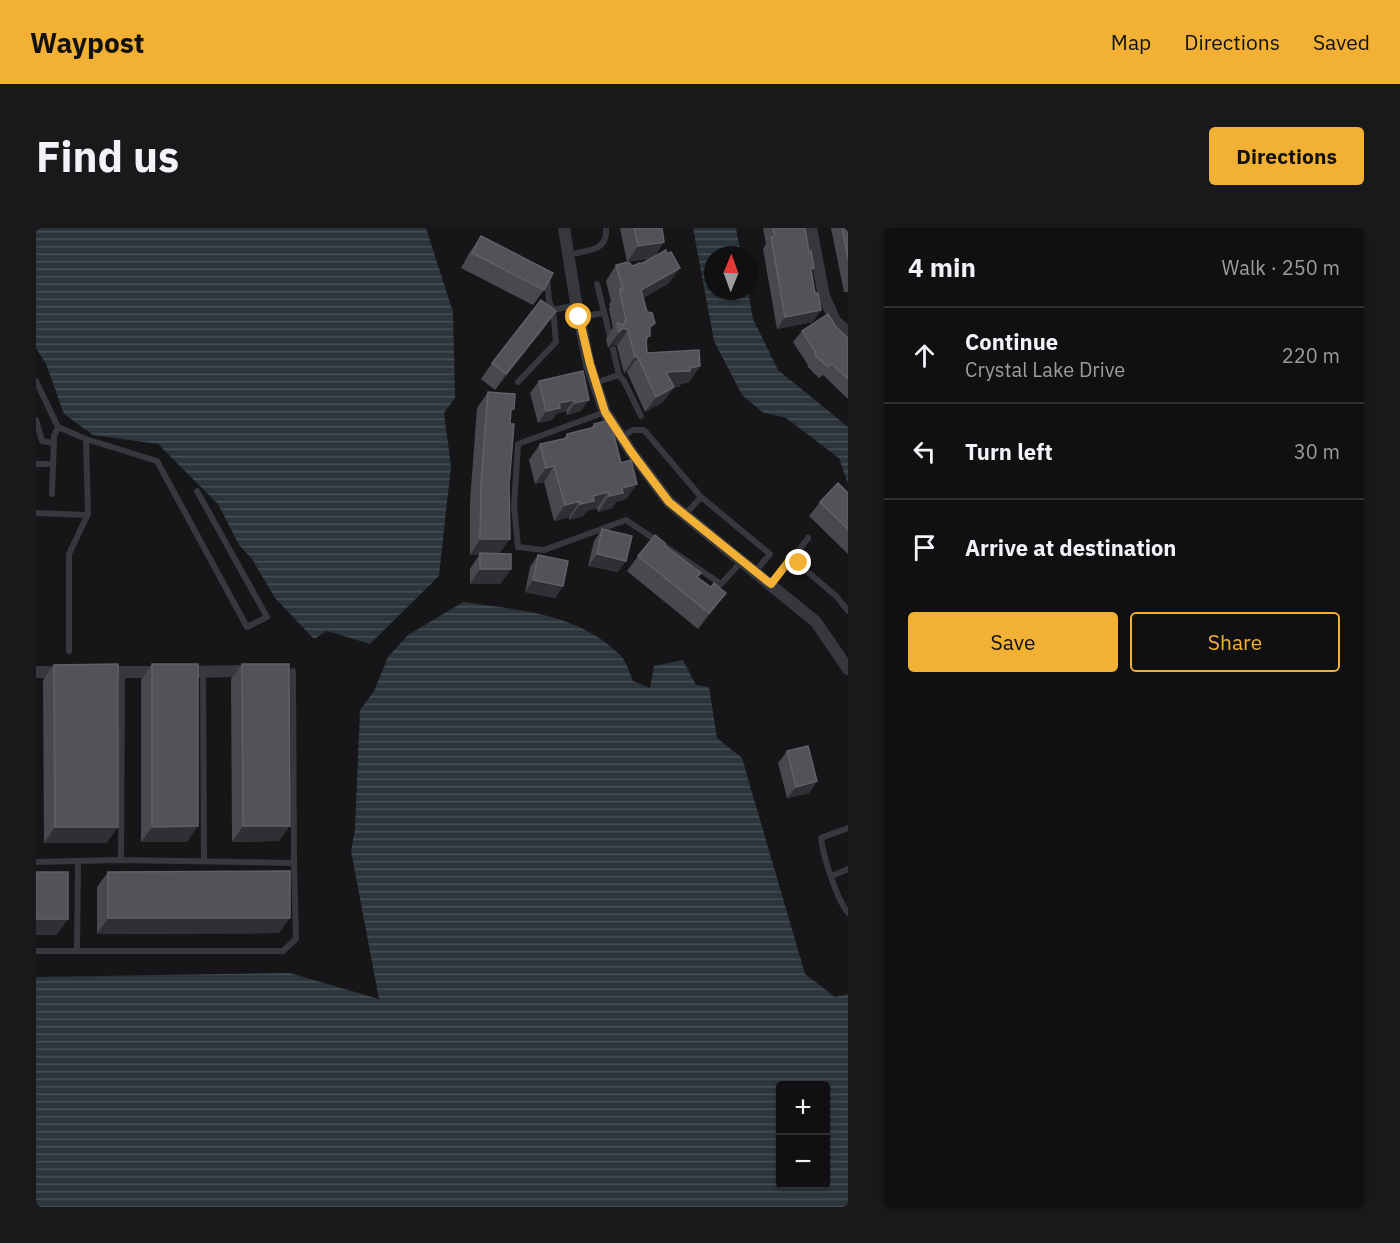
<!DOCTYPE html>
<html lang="en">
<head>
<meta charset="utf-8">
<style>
	body { margin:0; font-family:"IBM Plex Sans",sans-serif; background:#19191b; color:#f1f3f6 }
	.controls { position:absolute; right:18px; bottom:18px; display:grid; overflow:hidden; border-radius:6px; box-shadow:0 2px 4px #0004 }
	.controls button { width:54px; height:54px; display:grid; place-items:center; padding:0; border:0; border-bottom:2px solid #303032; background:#101012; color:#f1f3f6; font:30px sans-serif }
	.compass { position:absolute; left:668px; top:18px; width:54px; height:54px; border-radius:50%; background:#101012; box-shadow:0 2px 4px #0004; rotate:1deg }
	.stop { position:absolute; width:18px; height:18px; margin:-14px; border:4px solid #f2b134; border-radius:50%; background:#fff }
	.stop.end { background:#f2b134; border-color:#fff; box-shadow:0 2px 6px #0008 }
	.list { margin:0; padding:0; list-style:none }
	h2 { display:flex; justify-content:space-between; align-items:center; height:78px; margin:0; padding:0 24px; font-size:26px }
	h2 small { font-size:20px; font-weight:400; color:#9c9d9f }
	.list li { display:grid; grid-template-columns:39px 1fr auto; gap:18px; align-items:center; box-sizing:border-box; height:96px; padding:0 24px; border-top:2px solid #303032 }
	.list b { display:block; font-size:22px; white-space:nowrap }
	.list p { margin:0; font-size:20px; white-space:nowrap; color:#9c9d9f }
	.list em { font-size:20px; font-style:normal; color:#9c9d9f }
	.actions { display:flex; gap:12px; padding:18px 24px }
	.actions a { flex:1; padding:14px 0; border:2px solid #f2b134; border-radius:6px; text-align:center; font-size:21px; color:#f2b134 }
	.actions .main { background:#f2b134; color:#111 }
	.icon { flex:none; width:33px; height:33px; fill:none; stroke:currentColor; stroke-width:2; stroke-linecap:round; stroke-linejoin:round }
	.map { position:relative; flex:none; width:812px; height:979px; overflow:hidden; border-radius:6px }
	header { display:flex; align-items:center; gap:36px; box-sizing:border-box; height:84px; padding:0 30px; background:#f2b134; color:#111 }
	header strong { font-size:28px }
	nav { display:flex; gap:33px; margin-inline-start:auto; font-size:21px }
	.intro { display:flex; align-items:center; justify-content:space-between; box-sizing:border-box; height:144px; padding:0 36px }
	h1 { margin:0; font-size:42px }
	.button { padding:15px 27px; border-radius:6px; background:#f2b134; color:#111; font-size:21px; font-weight:700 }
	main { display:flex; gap:36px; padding:0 36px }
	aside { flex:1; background:#101012; border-radius:6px; box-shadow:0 2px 4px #0004 }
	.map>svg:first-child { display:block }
	.water { fill:url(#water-rules); fill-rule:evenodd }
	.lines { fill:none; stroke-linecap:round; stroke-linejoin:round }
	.service { stroke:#37383d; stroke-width:6 }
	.minor { stroke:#37383d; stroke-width:12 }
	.wall { fill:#47494d }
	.shaded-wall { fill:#2f3033 }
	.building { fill:#525359; stroke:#5f6168; stroke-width:1.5 }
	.route { stroke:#f2b134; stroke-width:8 }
</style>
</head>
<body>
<header>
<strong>Waypost</strong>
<nav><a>Map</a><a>Directions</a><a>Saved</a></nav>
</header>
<div class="intro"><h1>Find us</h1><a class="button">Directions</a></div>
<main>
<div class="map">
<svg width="812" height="979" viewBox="0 0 812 979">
	<defs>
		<pattern id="water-rules" width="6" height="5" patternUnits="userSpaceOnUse" patternTransform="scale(1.5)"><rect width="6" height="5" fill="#2c353c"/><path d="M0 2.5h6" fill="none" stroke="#485056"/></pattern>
	</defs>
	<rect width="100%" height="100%" fill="#161618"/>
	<!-- water -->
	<path class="water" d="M0 0H390L417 84 419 170 408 185 415 238 403 348 334 416 291 403 278 411 239 370 216 331 203 317 182 276 122 216 57 207 28 186 10 136 0 120Z
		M657 0H700L705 27H677V63H712L717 91 742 142 812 199V256L803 230 750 190 726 184 706 167 678 113Z
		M427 374C482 382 544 385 585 428 591 435 594 446 597 453L614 460 618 438 647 432 660 457 673 459 681 510 706 530 769 746 799 769 812 766V979H0V749L254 745 343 771 315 623 319 601 324 482 338 463 352 429 372 407ZM744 858H790V956H744Z"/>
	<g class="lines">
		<!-- service -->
		<path class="service" d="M532 27C551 22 572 24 570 0
			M509 49 511 50 513 73 517 82
			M561 56 574 108
			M543 89 568 85
			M577 121 583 147
			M0 153 22 199 50 211 121 233 211 399 231 389 161 263
			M482 154 520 114 517 82 540 77
			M559 155 583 147 588 153 605 188
			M569 184 482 216 478 278 482 319 508 322 590 292 685 356 706 333
			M0 192 6 213 18 215
			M586 209 597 202H608L665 269
			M0 236H16
			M16 266 18 208 22 199
			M0 285 51 287
			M649 287 665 269 734 326 719 344
			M758 332 760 326 772 310
			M735 356 749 337 758 332 800 368 812 383
			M33 423V326L52 286 50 211
			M167 444 168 634
			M812 600 785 610C787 629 801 671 812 685
			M85 632 86 444
			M0 634 82 632 258 635 257 443
			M42 634 41 723H247L260 711 258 635
			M796 648 812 641
			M0 723H41"/>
		<!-- minor -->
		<path class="minor" d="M528 0 539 69 553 137 569 184 596 225 633 274 780 394 812 441
			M775 0 788 68 799 93 812 104
			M0 444H29
			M67 444H125
			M145 444 215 443"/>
	</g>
	<!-- wall -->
	<path class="wall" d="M584 0H626L628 14 618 29 633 55 607 70 614 102 611 114V125L664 138 653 154 645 156 643 159H638L627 174 609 184 591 144 588 145 581 118 576 116 572 120 570 111 577 100 573 81 574 79 573 76 575 74 570 53 580 37 597 38 605 36 616 30 591 34Z
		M727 0H769L775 43 777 94 741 101 727 21 730 16Z
		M795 0H812V64H808Z
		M445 8 508 62 497 77 425 40 434 24Z
		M520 83 509 99 459 162 445 151 456 135Z
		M800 99 812 110V171L787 147 783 150 771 138 772 137 757 114 766 103Z
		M547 143 545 183 531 187 530 183 520 186 516 192 502 195 494 165 503 153Z
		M452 164 474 187 463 325 475 341 464 356H434V341L443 327H434V273L441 180Z
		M558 196 585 235 601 256 590 271 580 274 576 280 562 284 561 280 551 283 547 288 533 292V289L518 293 508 254 499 256 493 232 504 216 528 210 531 206 555 200Z
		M812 265V326L773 288 784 274Z
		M566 301 582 344 552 338 558 313Z
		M628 317 662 349 679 380 662 401 591 343 602 328Z
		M502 327 527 358 519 370 489 364 494 339Z
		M116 436 151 614H105V452Z
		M206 436 243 613 196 614 195 451Z
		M18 437 71 615H8L7 452Z
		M751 523 781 553 773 565 751 570 742 535Z
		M72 644 243 705 61 706V659Z"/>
	<!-- shaded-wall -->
	<path class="shaded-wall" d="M628 14 617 29 591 34 602 18Z
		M644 40 633 55 594 77 605 62Z
		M785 82 777 94 741 101 749 89Z
		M520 83 509 99 459 162 470 146Z
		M587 100 592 102 581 118 576 116 572 120 583 104Z
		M599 129H602L591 144 588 145Z
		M664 138 653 154 645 156 643 159H638L627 174 609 184 620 169 630 144Z
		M538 172 530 183 520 186 516 192 502 195 510 183 523 175Z
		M553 172 545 183 531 187 539 175Z
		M518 238 508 254 499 256 510 240Z
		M601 256 590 271 580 274 576 280 562 284 573 268 586 260Z
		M572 264 561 280 551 283 547 288 533 292 544 276 557 268Z
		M544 273 533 289 518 293 529 277Z
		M444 311H474L463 326 444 325 443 327H434Z
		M561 326 590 333 582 344 552 338Z
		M444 341H475L464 356H434Z
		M497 352 527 358 519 370 489 364Z
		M690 365 679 380 662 401 673 385Z
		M781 553 773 565 751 570 760 559Z
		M162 598 151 614H105L116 599Z
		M207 598H254L243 613 196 614Z
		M19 599H82L71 615H8Z
		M72 690H254L243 705 61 706Z
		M0 691H32L21 707H0Z"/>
	<!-- building -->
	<path class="building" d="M598 0H626L628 14 602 18Z
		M737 0H769L773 24 775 23 778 40 775 41 779 65H782L785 82 749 89 735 9 739 8Z
		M806 0H812V31Z
		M445 8 517 45 508 62 436 25Z
		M630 22V26L635 24 644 40 605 62 611 84 616 85 619 95 614 99V108L610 109 611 125 663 122 664 138 654 140V143L630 144 638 159 620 169 602 129H599L592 102 587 100 583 104 581 95 587 97 590 92 584 65H585L584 61H587L580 37 592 34 597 38 604 35 605 36Z
		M505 72 520 83 470 146 456 135Z
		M792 86 800 99 812 110V151L795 135 792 139 779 127 780 125 766 103Z
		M547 143 553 172 539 175 538 172 523 175 524 180 510 183 503 153Z
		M452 164 479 166 478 181H475L474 196H478L473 257 474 311H444L445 257Z
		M574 192 585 235 595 232 601 256 586 260 587 265 573 268 572 264 557 268 558 273 544 276V273L529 277 518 238 510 240 504 216 532 210 531 206 559 199 558 196Z
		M802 255 812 265V301L784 274Z
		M566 301 596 308 590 333 561 326Z
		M619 307 629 315 628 317 665 345 661 349 675 359 678 355 690 365 673 385 602 328Z
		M444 325 475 326V341H444Z
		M502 327 532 333 527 358 497 352Z
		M82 436V599H19L18 437Z
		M116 436H162V598L116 599Z
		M206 436H253L254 598H207Z
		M772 518 781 553 760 559 751 523Z
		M254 643V690H72V644Z
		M0 644H32V691H0Z"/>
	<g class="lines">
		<!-- route -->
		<path class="route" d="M543 89 554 136 569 184 596 225 633 274 735 356 753 333 758 332 763 335"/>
	</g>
</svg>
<div class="controls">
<button>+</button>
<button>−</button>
</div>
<svg class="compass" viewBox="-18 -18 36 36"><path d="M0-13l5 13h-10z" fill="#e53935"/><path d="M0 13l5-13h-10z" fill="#9c9d9f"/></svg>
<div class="stop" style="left:543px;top:89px"></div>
<div class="stop end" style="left:763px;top:335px"></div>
</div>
<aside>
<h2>4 min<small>Walk · 250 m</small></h2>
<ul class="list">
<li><svg class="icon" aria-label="ahead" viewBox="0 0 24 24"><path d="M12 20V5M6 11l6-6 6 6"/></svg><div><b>Continue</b><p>Crystal Lake Drive</p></div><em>220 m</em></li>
<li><svg class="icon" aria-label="left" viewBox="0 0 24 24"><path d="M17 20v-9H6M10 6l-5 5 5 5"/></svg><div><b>Turn left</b></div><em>30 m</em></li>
<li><svg class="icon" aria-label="arrive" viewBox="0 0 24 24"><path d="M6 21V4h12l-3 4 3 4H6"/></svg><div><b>Arrive at destination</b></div></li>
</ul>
<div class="actions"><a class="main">Save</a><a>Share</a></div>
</aside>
</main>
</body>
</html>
